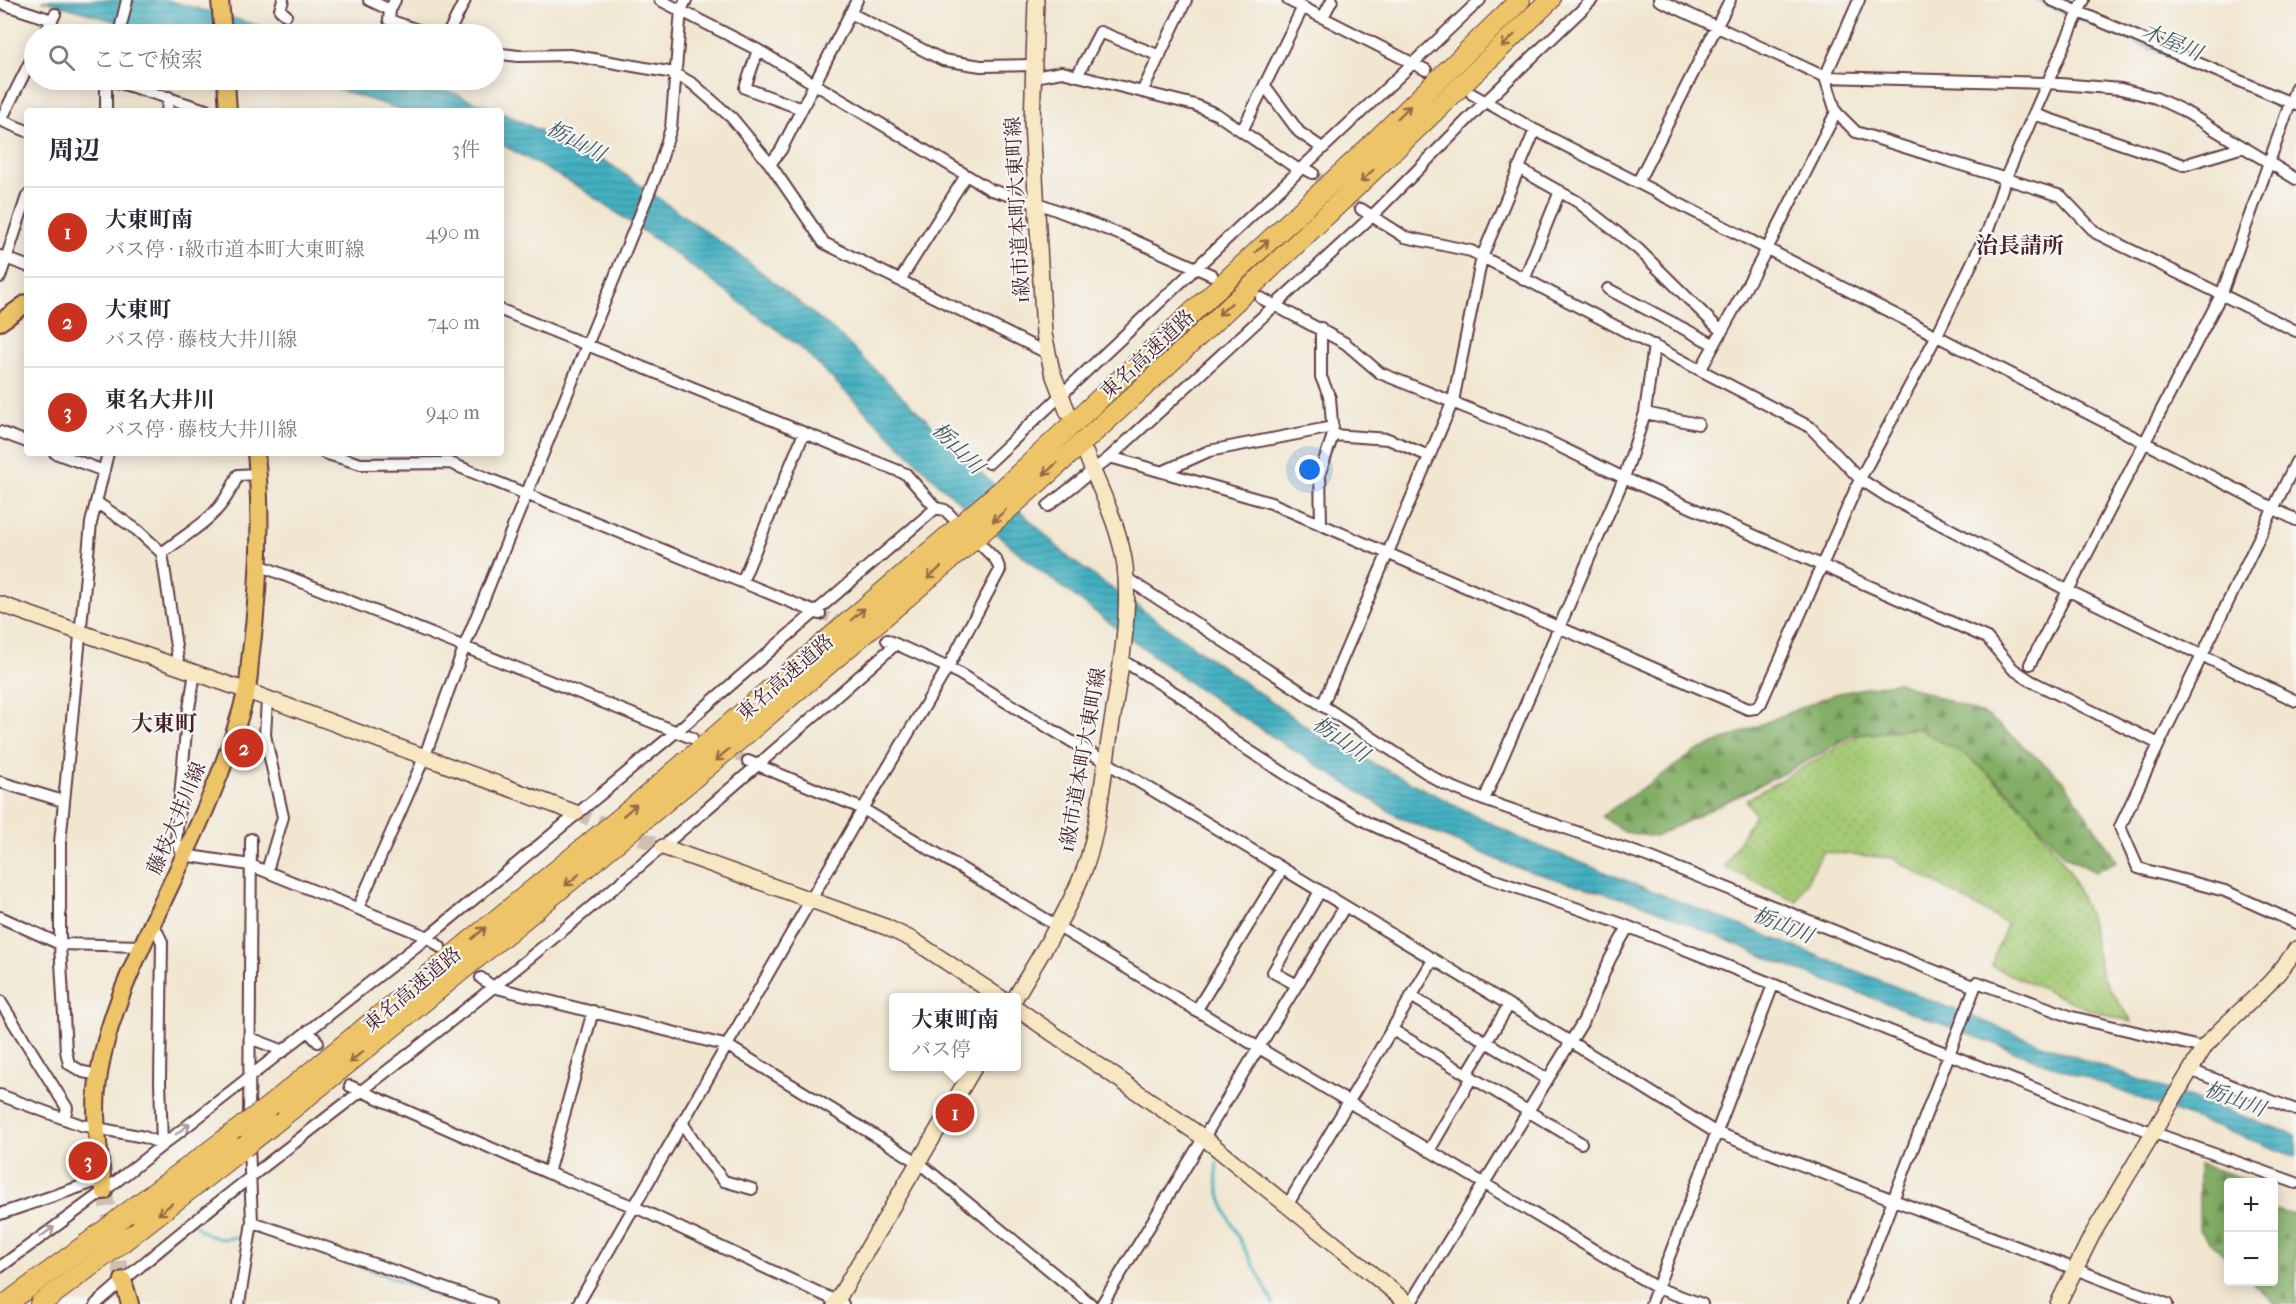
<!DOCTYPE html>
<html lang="ja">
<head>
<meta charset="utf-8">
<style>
	body { margin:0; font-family:"IM FELL French Canon","Noto Serif JP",serif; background:#f7f7f7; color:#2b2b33 }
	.controls { position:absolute; right:18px; bottom:18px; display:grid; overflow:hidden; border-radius:6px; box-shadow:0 3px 15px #0003 }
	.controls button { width:54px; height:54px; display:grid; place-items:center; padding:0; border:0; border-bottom:2px solid #e1e1e2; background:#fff; color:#2b2b33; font:30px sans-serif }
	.you { position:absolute; left:1310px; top:470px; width:21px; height:21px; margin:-15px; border:4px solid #fff; border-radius:50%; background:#1a73e8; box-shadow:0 0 0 9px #1a73e833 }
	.badge { display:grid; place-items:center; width:39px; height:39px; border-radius:50%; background:#c8321e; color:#fff; font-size:20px; font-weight:700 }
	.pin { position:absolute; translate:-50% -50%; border:3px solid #fff; box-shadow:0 2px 6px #0006 }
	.popup { position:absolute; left:889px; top:993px; width:132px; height:78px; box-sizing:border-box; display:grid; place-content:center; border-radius:6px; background:#fff; filter:drop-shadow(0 2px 4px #0005); font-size:20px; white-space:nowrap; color:#7c7c81 }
	.popup b { font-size:22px; color:#2b2b33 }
	.popup::after { content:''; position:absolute; left:50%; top:100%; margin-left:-12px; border:12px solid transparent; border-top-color:#fff }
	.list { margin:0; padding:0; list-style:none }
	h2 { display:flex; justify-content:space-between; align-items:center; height:78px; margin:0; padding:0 24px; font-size:26px }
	h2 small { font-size:20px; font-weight:400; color:#7c7c81 }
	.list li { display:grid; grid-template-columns:39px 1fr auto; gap:18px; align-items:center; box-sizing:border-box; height:90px; padding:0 24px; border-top:2px solid #e1e1e2 }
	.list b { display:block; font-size:22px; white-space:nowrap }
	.list p { margin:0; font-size:20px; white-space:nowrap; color:#7c7c81 }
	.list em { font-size:20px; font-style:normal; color:#7c7c81 }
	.icon { flex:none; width:33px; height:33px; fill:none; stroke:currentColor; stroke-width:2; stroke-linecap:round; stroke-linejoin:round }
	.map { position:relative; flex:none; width:2296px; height:1304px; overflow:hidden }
	.search { position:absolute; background:#fff; box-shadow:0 3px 15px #0003; left:24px; top:24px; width:480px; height:66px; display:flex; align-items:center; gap:15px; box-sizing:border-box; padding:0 21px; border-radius:33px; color:#7c7c81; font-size:22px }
	.panel { position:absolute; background:#fff; box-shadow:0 3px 15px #0003; left:24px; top:108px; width:480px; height:348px; border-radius:6px }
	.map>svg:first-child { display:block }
	.grass { fill:url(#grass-dots); stroke:#777450; stroke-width:1.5 }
	.forest { fill:url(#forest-firs); stroke:#666648; stroke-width:1.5 }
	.water { fill:url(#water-rules); stroke:#466876; stroke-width:1.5 }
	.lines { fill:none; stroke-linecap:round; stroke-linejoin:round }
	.stream { stroke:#43b0c1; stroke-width:3 }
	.street-tunnel { stroke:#d0beaf; stroke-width:10; stroke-dasharray:10 5; stroke-linecap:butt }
	.secondary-tunnel { stroke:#d0beaf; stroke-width:15; stroke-dasharray:15 8; stroke-linecap:butt }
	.primary-tunnel { stroke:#d0beaf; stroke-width:16; stroke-dasharray:16 8; stroke-linecap:butt }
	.street-casing { stroke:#633d44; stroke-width:14 }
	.secondary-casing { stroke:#633d44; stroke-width:18 }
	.primary-casing { stroke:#633d44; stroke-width:20 }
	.highway-casing { stroke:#633d44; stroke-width:22 }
	.street { stroke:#fff; stroke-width:10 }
	.secondary { stroke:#f8e7c3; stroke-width:15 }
	.primary { stroke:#eec469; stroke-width:16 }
	.highway { stroke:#eec469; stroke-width:20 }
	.highway-bridge-casing { stroke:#633d44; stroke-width:22; stroke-linecap:butt }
	.highway-bridge { stroke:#eec469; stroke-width:20 }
	.oneway { stroke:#946947 }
	.oneway2 { stroke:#ae9aa0 }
	.labels { text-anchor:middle; stroke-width:4.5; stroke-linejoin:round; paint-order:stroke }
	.street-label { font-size:20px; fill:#4a1f2b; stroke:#f6f6f2 }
	.water-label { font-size:21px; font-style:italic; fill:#475967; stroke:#f6f6f2 }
	.quarter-label { font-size:22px; font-weight:bold; fill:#4a1f2b; stroke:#f6f6f2 }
</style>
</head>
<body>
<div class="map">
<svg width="2296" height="1304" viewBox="0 0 2296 1304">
	<defs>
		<pattern id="grass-dots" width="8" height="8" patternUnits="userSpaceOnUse" patternTransform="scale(1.5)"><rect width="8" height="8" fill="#a4ca74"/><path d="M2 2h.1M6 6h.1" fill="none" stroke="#8fad65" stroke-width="1.8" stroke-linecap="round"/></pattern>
		<pattern id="forest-firs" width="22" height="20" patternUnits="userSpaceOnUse" patternTransform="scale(1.5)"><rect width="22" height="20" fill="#83ae66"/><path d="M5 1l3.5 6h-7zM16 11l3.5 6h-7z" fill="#6d8d54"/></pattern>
		<pattern id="water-rules" width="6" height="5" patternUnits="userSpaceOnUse" patternTransform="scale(1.5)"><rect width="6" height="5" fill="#43b0c1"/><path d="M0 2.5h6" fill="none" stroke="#3a8f9d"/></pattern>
	</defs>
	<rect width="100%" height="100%" fill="#f6f6f2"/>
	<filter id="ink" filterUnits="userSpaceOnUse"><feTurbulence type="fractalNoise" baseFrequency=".0167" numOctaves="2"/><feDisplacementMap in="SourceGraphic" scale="12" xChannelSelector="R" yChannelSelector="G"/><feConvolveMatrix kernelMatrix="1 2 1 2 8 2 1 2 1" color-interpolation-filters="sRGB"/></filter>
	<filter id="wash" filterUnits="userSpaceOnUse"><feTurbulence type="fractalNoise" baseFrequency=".008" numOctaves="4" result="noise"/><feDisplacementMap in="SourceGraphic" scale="24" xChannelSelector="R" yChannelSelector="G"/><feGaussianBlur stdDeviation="1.35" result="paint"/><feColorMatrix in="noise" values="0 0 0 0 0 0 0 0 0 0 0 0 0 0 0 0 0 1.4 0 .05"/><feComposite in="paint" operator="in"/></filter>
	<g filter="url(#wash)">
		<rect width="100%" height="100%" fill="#f1e6d0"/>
		<!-- grass -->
		<path class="grass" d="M1917 728 1963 753 1990 775 2029 814 2069 870 2089 916 2102 977 2132 1022 2088 1009 1991 966 2007 924 1892 858 1823 852 1796 901 1724 867 1755 814 1746 800 1859 735Z"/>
		<!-- forest -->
		<path class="forest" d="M1898 682 1988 716 2063 780 2117 861 2095 872 2065 856 2011 793 1969 757 1917 728 1853 735 1794 768 1655 837 1624 832 1602 816 1697 751 1834 694Z
			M2199 1164 2254 1182H2228V1259L2199 1230Z
			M2274 1210 2296 1215V1304H2276L2252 1282H2274Z"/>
		<!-- water -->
		<path class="water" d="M42 0H167L289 34H159Z
			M309 80H420L499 111H405Z
			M501 112 611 165 745 259 837 333 1069 558 1321 737 1526 841 2067 1054 2296 1135V1157L1782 964 1645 905 1512 866 1397 816 1198 689 1038 569 941 486 800 347 663 245 579 187 501 144Z"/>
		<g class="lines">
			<!-- stream -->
			<path class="stream" d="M2037 0 2074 16
				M2080 18 2296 111
				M1217 1164C1210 1202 1259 1268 1273 1304
				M195 1225C213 1242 225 1241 248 1234
				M254 1232 283 1238
				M323 1252 462 1304"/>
		</g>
	</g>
	<g filter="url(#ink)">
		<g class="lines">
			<!-- street-tunnel -->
			<path class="street-tunnel" d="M1313 173 1361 209
				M820 614 848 625
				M723 750 748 761"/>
			<!-- secondary-tunnel -->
			<path class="secondary-tunnel" d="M576 813 663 847"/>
			<!-- primary-tunnel -->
			<path class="primary-tunnel" d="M104 1191 123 1280"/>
			<!-- street casing -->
			<g class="street-casing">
				<path id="street" d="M283 0 280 10 286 15
					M369 0 390 10 395 0
					M660 0 758 50 991 190 1043 205 1124 236 1212 275
					M1288 0 1426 70
					M1659 0 1825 77 2048 83 2121 89 2156 98 2184 111 2296 179
					M1859 0 1825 77 1836 112 1856 132 2061 196 2096 233 2296 331
					M2051 0 2296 105
					M0 3 52 20
					M390 10 389 20 430 34
					M850 13 943 60 981 66 1034 65
					M1323 17 1332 0
					M45 34 55 14
					M119 34 127 0
					M448 34 465 0
					M758 50 745 88 802 109
					M494 53 518 56 570 55 674 73 693 84 732 118 770 164 824 243 1047 353
					M1077 76 1100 32 1160 56
					M1034 77 1062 72 1195 105 1218 115 1299 170
					M111 80 209 111
					M1265 86 1299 132 1322 148
					M1142 92 1186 0
					M1472 94 1535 130 2296 520
					M106 111V80
					M167 111 169 97
					M2034 114 2184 165 2243 147
					M0 120 27 131
					M1 120 34 54
					M1242 131 1303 7
					M770 164 781 150 857 0
					M1302 167 1313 173
					M1518 168 1578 202 1638 249 1721 331
					M1638 182 1730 0
					M1361 209 1405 237 1471 251 1810 427 1860 479 1888 497 2067 590 2296 701
					M0 256 27 266
					M0 277 27 196
					M900 280 965 177
					M1524 280 1560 191
					M1608 289 1713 344
					M1261 298 1345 343 1380 373 1544 439 1624 478 1987 638 2013 669 2031 681 2159 744 2120 827 2138 868 2225 891 2296 923
					M501 310 906 474 936 508 945 510 952 517
					M1701 369 1767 249 1836 112
					M1645 413 1698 424
					M0 432 27 442
					M1333 435 1388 439 1429 456
					M55 453 104 471
					M324 453 361 464 450 463 820 614
					M1110 457 1271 503 1748 709 1756 708 1761 703 1860 479 1937 335 1988 230 2006 177 2084 0
					M989 463 1480 0
					M1162 472 1209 451 1333 427
					M96 502 137 530 162 553 179 667
					M1048 506 1110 457 1371 217 1484 103 1592 0
					M1321 524 1320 473 1333 435 1330 398 1321 377V328
					M162 553C198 525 219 519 238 475L258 474
					M259 565 692 738
					M1126 578 1442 783 1484 800 1649 857 1975 987 1977 982 2072 1017 2204 1048
					M742 582 804 433
					M887 640 953 670 1569 1041 1715 1132 2167 1304
					M1120 659 1185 699 1234 741 1307 788 1370 824 1492 879 1619 923 2081 1107 2296 1183
					M2030 664 2222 293 2296 87
					M195 673 187 720 176 841 183 855 250 865 428 937 440 947
					M267 700 265 735 283 817 267 871
					M1322 706 1453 401 1482 257 1535 130
					M2159 744 2296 462
					M748 761 863 809 1657 1288 1702 1304
					M0 782 63 801
					M1484 800 1624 478 1645 413 1654 345
					M358 908 424 758 465 645 657 173 671 128 681 10 686 0
					M0 917 60 944 142 946
					M481 978 493 987 728 1046 918 1162 1091 1304
					M1297 985 1273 972 1319 893
					M1411 996 1547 1079
					M0 1001 67 1108 64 1119
					M1196 1011 1282 870
					M1391 1029 1581 1143
					M308 1031 318 1042
					M250 1038 284 1051
					M2190 1070 2296 1110
					M1467 1074 1509 1005
					M99 1075 83 1072 69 1064 66 1051 60 944V843L91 523 108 453
					M350 1086 548 1173 635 1207 843 1304
					M0 1095 81 1125 144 1137 162 1144 160 1081 162 942 153 923
					M249 1122 251 839
					M683 1124 705 1158 724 1181 752 1189
					M1429 1151 1472 1077
					M548 1173 593 1011
					M1288 1204 1433 960
					M0 1214 103 1179
					M252 1222 490 1304
					M0 1267 104 1191 428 937 676 732 936 508
					M96 1304C223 1193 360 1095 491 989 629 878 763 761 896 644
					M239 1304 252 1222 249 1144
					M578 1304 863 809 948 667 1000 570 996 560 982 546
					M1102 1304 1344 908
					M1410 1304 1584 1020 1610 959 1628 927
					M1651 1304 1773 985
					M1853 1304 1975 987"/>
			</g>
			<!-- secondary casing -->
			<g class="secondary-casing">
				<path id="secondary" d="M1036 0 1032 123 1044 334 1052 371 1068 413
					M0 604 247 691 576 813
					M663 847 886 927 913 940 1001 998
					M1015 998C1039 957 1065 917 1083 873 1097 838 1100 798 1106 761 1114 702 1132 625 1125 566 1120 527 1100 490 1086 454
					M1016 1008 1204 1138 1409 1304
					M835 1304 975 1066
					M2058 1304 2092 1235 2205 1046C2237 1010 2269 991 2296 949"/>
			</g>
			<!-- primary casing -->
			<g class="primary-casing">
				<path id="primary" d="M220 0 223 34
					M226 80 228 111
					M0 322 27 303
					M104 1191C99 1151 92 1114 99 1074 107 1021 130 972 152 924 187 850 226 773 246 693 249 683 249 672 250 661 259 592 263 523 256 453
					M123 1280 130 1304"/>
			</g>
			<!-- highway casing -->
			<g class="highway-casing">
				<path id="highway" d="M272 1104 630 810 1005 487 1361 155 1520 0
					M272 1125C509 933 745 738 975 538 1173 366 1361 182 1550 0
					M127 1213 243 1126
					M130 1236 244 1147
					M6 1304 96 1237
					M40 1304 108 1253"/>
			</g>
			<!-- street -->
			<use href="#street" class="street"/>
			<!-- secondary -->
			<use href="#secondary" class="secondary"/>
			<!-- primary -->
			<use href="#primary" class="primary"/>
			<!-- highway -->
			<use href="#highway" class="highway"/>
			<!-- highway-bridge casing -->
			<g class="highway-bridge-casing">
				<path id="highway-bridge" d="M243 1126 272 1104
					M244 1147 272 1125
					M96 1237 127 1213
					M108 1253 130 1236"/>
			</g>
			<!-- highway-bridge -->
			<use href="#highway-bridge" class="highway-bridge"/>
		</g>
		<!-- one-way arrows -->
		<defs><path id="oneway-shaft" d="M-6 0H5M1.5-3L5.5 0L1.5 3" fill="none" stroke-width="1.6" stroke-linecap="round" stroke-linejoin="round" transform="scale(1.5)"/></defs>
		<g class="oneway">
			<use href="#oneway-shaft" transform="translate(1508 41) rotate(136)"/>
			<use href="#oneway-shaft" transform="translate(1404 112) rotate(-44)"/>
			<use href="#oneway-shaft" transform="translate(1367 176) rotate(136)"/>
			<use href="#oneway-shaft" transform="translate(1262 246) rotate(-43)"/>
			<use href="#oneway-shaft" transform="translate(1225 309) rotate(137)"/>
			<use href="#oneway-shaft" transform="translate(1050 469) rotate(138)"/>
			<use href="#oneway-shaft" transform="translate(999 516) rotate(137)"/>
			<use href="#oneway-shaft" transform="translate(934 573) rotate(139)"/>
			<use href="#oneway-shaft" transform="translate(858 614) rotate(-41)"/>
			<use href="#oneway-shaft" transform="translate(722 755) rotate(139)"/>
			<use href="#oneway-shaft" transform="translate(630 810) rotate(-40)"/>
			<use href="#oneway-shaft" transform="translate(572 880) rotate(141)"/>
			<use href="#oneway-shaft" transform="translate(479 933) rotate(-40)"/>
			<use href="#oneway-shaft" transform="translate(356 1057) rotate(141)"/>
			<use href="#oneway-shaft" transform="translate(165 1209) rotate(142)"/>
		</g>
		<g class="oneway2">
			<use href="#oneway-shaft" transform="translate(183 1129) rotate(-37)"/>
			<use href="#oneway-shaft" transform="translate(47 1232) rotate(-36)"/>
		</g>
	</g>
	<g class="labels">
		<!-- street labels -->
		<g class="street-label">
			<text transform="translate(1017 210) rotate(-93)" y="7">1級市道本町大東町線</text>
			<text transform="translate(1147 354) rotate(-43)" y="7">東名高速道路</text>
			<text transform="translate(785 677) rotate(-41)" y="7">東名高速道路</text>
			<text transform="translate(1082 760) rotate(-80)" y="7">1級市道本町大東町線</text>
			<text transform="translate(176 818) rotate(-67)" y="7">藤枝大井川線</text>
			<text transform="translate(412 989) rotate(-40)" y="7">東名高速道路</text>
		</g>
		<!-- water labels -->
		<g class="water-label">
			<text transform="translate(2172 42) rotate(23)" y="7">木屋川</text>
			<text transform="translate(576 141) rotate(28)" y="7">栃山川</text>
			<text transform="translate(958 448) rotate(45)" y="7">栃山川</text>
			<text transform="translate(1341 739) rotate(35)" y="7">栃山川</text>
			<text transform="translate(1783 925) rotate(22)" y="7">栃山川</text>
			<text transform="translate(2235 1099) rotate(20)" y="7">栃山川</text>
		</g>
		<!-- quarter labels -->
		<g class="quarter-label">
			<text x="2020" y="253">治長請所</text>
			<text x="164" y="731">大東町</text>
		</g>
	</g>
</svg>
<div class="controls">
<button>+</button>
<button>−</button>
</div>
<div class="you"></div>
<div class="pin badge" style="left:955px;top:1113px">1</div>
<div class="popup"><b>大東町南</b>バス停</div>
<div class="pin badge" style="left:244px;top:748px">2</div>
<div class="pin badge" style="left:88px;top:1161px">3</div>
<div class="search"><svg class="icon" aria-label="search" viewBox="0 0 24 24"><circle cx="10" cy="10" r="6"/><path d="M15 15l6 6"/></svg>ここで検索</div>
<section class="panel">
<h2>周辺<small>3件</small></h2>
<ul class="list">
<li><span class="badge">1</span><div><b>大東町南</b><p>バス停 · 1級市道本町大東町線</p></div><em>490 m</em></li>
<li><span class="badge">2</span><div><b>大東町</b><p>バス停 · 藤枝大井川線</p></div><em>740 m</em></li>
<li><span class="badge">3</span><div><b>東名大井川</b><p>バス停 · 藤枝大井川線</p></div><em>940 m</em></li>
</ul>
</section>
</div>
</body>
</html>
